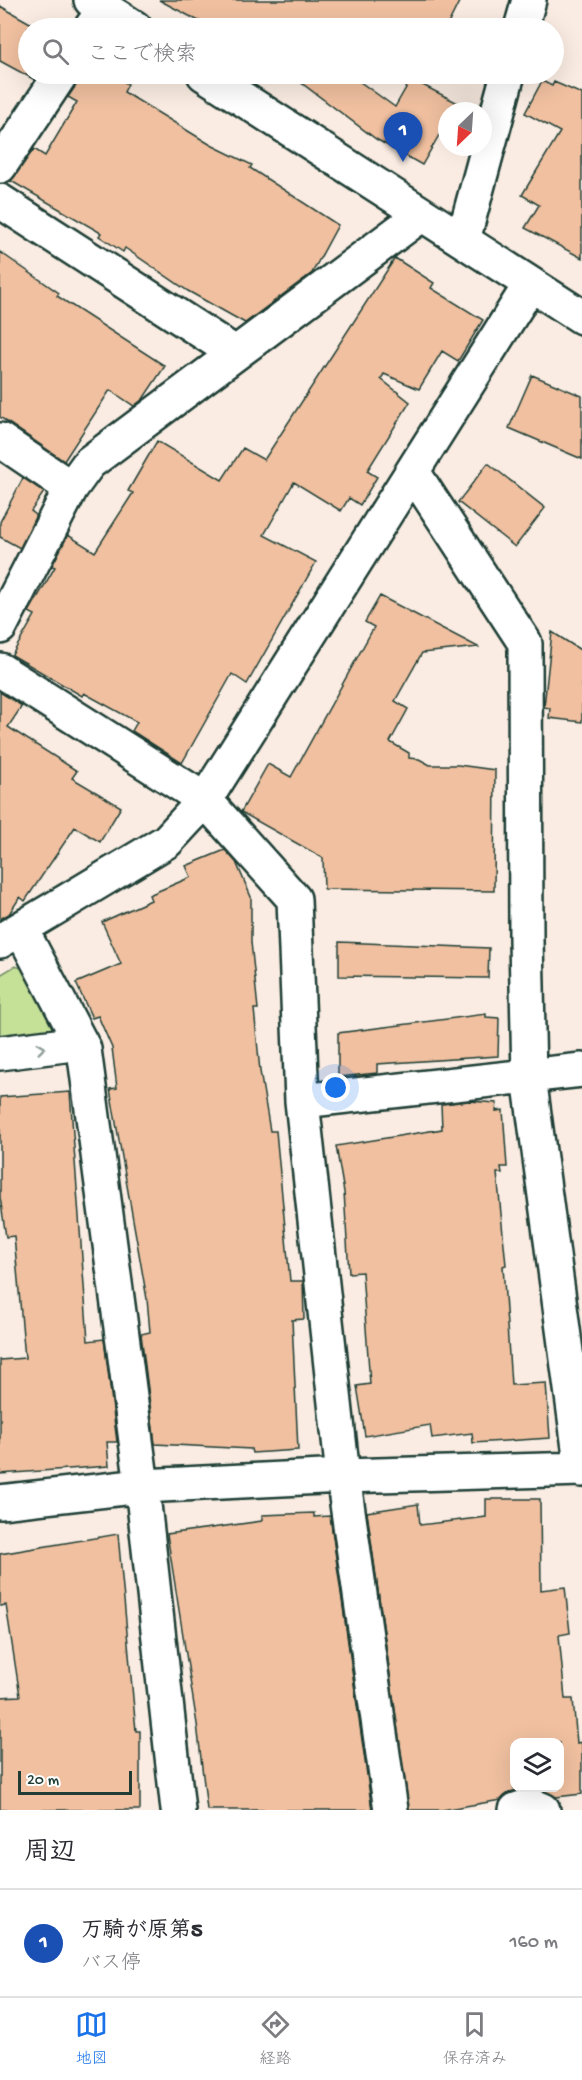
<!DOCTYPE html>
<html lang="ja">
<head>
<meta charset="utf-8">
<style>
	body { margin:0; font-family:"Gochi Hand","Klee One",sans-serif; background:#f7f7f7; color:#2b2b33 }
	.controls { position:absolute; right:18px; bottom:18px; display:grid; overflow:hidden; border-radius:12px; box-shadow:0 6px 24px #0002 }
	.controls button { width:54px; height:54px; display:grid; place-items:center; padding:0; border:0; border-bottom:2px solid #e1e1e2; background:#fff; color:#2b2b33; font:30px sans-serif }
	.compass { position:absolute; left:438px; top:102px; width:54px; height:54px; border-radius:50%; background:#fff; box-shadow:0 6px 24px #0002; rotate:205deg }
	.scale { position:absolute; left:18px; bottom:15px; width:114px; box-sizing:border-box; padding-left:6px; border:3px solid #1f3d34; border-top:0; font-size:16px; line-height:21px; white-space:nowrap; color:#1f3d34; -webkit-text-stroke:4px #fff; paint-order:stroke }
	.you { position:absolute; left:336px; top:1088px; width:21px; height:21px; margin:-15px; border:4px solid #fff; border-radius:50%; background:#1a73e8; box-shadow:0 0 0 9px #1a73e833 }
	.badge { display:grid; place-items:center; width:39px; height:39px; border-radius:50%; background:#1a73e8; color:#fff; font-size:20px; font-weight:700 }
	.pin { position:absolute; translate:-50% -50px; filter:drop-shadow(0 2px 3px #0008) }
	.pin::after { content:''; position:absolute; top:32px; width:21px; height:18px; background:inherit; clip-path:polygon(0 0,100% 0,50% 100%) }
	.list { margin:0; padding:0; list-style:none }
	h2 { display:flex; justify-content:space-between; align-items:center; height:78px; margin:0; padding:0 24px; font-size:26px }
	h2 small { font-size:20px; font-weight:400; color:#7c7c81 }
	.list li { display:grid; grid-template-columns:39px 1fr auto; gap:18px; align-items:center; box-sizing:border-box; height:108px; padding:0 24px; border-top:2px solid #e1e1e2 }
	.list b { display:block; font-size:22px; white-space:nowrap }
	.list p { margin:0; font-size:20px; white-space:nowrap; color:#7c7c81 }
	.list em { font-size:20px; font-style:normal; color:#7c7c81 }
	.icon { flex:none; width:33px; height:33px; fill:none; stroke:currentColor; stroke-width:2; stroke-linecap:round; stroke-linejoin:round }
	.map { position:relative; flex:none; width:582px; height:1810px; overflow:hidden }
	.search { position:absolute; background:#fff; box-shadow:0 6px 24px #0002; left:18px; right:18px; top:18px; height:66px; display:flex; align-items:center; gap:15px; box-sizing:border-box; padding:0 21px; border-radius:33px; color:#7c7c81; font-size:22px }
	.sheet { height:186px; background:#fff }
	nav { display:flex; justify-content:space-around; align-items:center; box-sizing:border-box; height:84px; border-top:2px solid #e1e1e2; background:#fff; font-size:16px; color:#7c7c81 }
	nav a { display:grid; justify-items:center; gap:3px }
	nav .on { color:#1a73e8 }
	.map>svg:first-child { display:block }
	.green { fill:#c5e097; stroke:#728e66; stroke-width:1.5 }
	.building { fill:#f0c0a0; stroke:#1f3d34; stroke-width:1.5 }
	.lines { fill:none; stroke-linecap:round; stroke-linejoin:round }
	.minor-casing { stroke:#1f3d34; stroke-width:38 }
	.tertiary-casing { stroke:#1f3d34; stroke-width:38 }
	.minor { stroke:#fff; stroke-width:33 }
	.tertiary { stroke:#fff; stroke-width:33 }
	.oneway { stroke:#8f9e9a }
</style>
</head>
<body>
<div class="map">
<svg width="582" height="1810" viewBox="0 0 582 1810">
	<rect width="100%" height="100%" fill="#faece2"/>
	<filter id="ink" filterUnits="userSpaceOnUse"><feTurbulence type="fractalNoise" baseFrequency=".0167" numOctaves="2"/><feDisplacementMap in="SourceGraphic" scale="12" xChannelSelector="R" yChannelSelector="G"/><feConvolveMatrix kernelMatrix="1 2 1 2 8 2 1 2 1" color-interpolation-filters="sRGB"/></filter>
	<g filter="url(#ink)">
		<!-- green -->
		<path class="green" d="M15 966 28 970 54 1023 50 1033 0 1040V975Z"/>
		<!-- building -->
		<path class="building" d="M159 0H460L446 28H212Z
			M0 6 39 28H28V74H39L35 80 0 61Z
			M79 74H111L128 84 124 92 211 145 252 165 250 168 338 225 312 273 245 323 188 291 125 248 123 252 99 236 101 233 11 181 34 149 45 156 77 102 68 97 77 84Z
			M282 74H349L395 107 411 79 458 103 453 111H447V121L422 165 376 139 296 79 295 82Z
			M542 81 552 86 554 82 582 94V258L525 228 539 205 522 195 560 132 525 113Z
			M0 252 59 293 57 296 165 366 143 399 134 406 110 390 64 461 0 417Z
			M395 258 434 283 431 288 483 320 458 361 442 351 419 389 384 374 381 379 410 402 367 471 377 477 360 505 349 498 341 511 294 482 264 535 316 562 247 684 232 674 182 763 132 731 137 722 84 693 82 696 12 655 35 615 29 612 55 567 52 566 68 535 95 552 133 493 128 491 157 441 222 480 243 448 264 460Z
			M532 375 582 396V459L509 428Z
			M488 463 545 508 515 547 458 502Z
			M23 478 44 492 31 511 36 515 20 548 0 537V522Z
			M380 596 478 647 422 653 395 701 408 709 390 742 409 753V758L419 759 430 765H458L495 770 494 891 324 889 323 858 241 812 268 764 291 777 374 627 365 622Z
			M552 632 582 651V722L549 718 550 708 544 707Z
			M0 692 22 706 8 727 77 771 72 778 121 807 100 842 75 827 25 901 20 897 9 914 0 919Z
			M225 850 236 862 251 897V942L258 1009H254L260 1071 270 1131H276L290 1281H303L304 1319 292 1320 298 1450 252 1453 251 1449 155 1444 141 1334 150 1332 147 1299 110 1089 117 1088 112 1048 98 1016 92 1018 76 983 121 964 102 922 151 900 149 895 191 877 186 866Z
			M339 942 489 948 488 978 339 976Z
			M486 1014V1017L499 1018 498 1056 377 1064V1073L338 1077V1033Z
			M70 1092 88 1341 104 1339 117 1442H107L109 1466 0 1474V1360L25 1358 14 1236 6 1237 0 1197V1097Z
			M469 1101 497 1103 496 1111 503 1110 507 1167H501L502 1173H497L506 1265 503 1266 511 1385 546 1383 550 1438 473 1443 472 1433 432 1438 430 1425 365 1436 357 1386 370 1384 362 1272 349 1273 344 1192 336 1146 442 1129 441 1104Z
			M486 1499H540L541 1590 565 1587 570 1633 559 1635 565 1699H573L577 1743 582 1742V1794L556 1797 537 1788H560V1743H514V1788H524L510 1792 501 1800 442 1810H409L367 1512 418 1504 420 1525 486 1517Z
			M314 1513V1517L330 1516 372 1810H207L197 1724 167 1534 262 1521V1515Z
			M118 1534 136 1731H140V1810H0V1697L20 1696 6 1605 0 1606V1554Z"/>
		<g class="lines">
			<!-- minor casing -->
			<g class="minor-casing">
				<path id="minor" d="M91 28 105 8
					M521 28 529 0
					M0 166 61 74
					M0 201 235 353
					M463 240 508 74
					M0 440 71 488
					M413 472 525 643 526 940 529 1077 582 1470
					M0 627 71 488 89 463 421 215
					M0 670 205 800 294 899 302 1101 343 1476 391 1810
					M21 929 84 1049 142 1486 178 1810
					M0 1053 81 1043
					M302 1101 582 1070
					M0 1502 142 1486 343 1476 582 1469
					M516 1810 531 1805 543 1810"/>
			</g>
			<!-- tertiary casing -->
			<g class="tertiary-casing">
				<path id="tertiary" d="M91 0 135 28
					M204 74 582 317
					M0 941 167 841 205 800 530 285"/>
			</g>
			<!-- minor -->
			<use href="#minor" class="minor"/>
			<!-- tertiary -->
			<use href="#tertiary" class="tertiary"/>
		</g>
		<!-- one-way arrows -->
		<defs><path id="oneway-chevron" d="M-2-3.5L2.5 0L-2 3.5" fill="none" stroke-width="1.6" stroke-linecap="round" stroke-linejoin="round" transform="scale(1.5)"/></defs>
		<use class="oneway" href="#oneway-chevron" transform="translate(41 1048) rotate(-7)"/>
	</g>
</svg>
<div class="controls">
<button><svg class="icon" aria-label="layers" viewBox="0 0 24 24"><path d="M12 4l9 5-9 5-9-5zM3 14l9 5 9-5"/></svg></button>
</div>
<svg class="compass" viewBox="-18 -18 36 36"><path d="M0-13l5 13h-10z" fill="#e53935"/><path d="M0 13l5-13h-10z" fill="#7c7c81"/></svg>
<div class="scale">20 m</div>
<div class="you"></div>
<div class="pin badge" style="left:403px;top:162px;background:#1a4fb4">1</div>
<div class="search"><svg class="icon" aria-label="search" viewBox="0 0 24 24"><circle cx="10" cy="10" r="6"/><path d="M15 15l6 6"/></svg>ここで検索</div>
</div>
<section class="sheet">
<h2>周辺<small></small></h2>
<ul class="list">
<li><span class="badge" style="background:#1a4fb4">1</span><div><b>万騎が原第5</b><p>バス停</p></div><em>160 m</em></li>
</ul>
</section>
<nav>
<a class="on"><svg class="icon" aria-label="map" viewBox="0 0 24 24"><path d="M3 6l6-2 6 2 6-2v14l-6 2-6-2-6 2zM9 4v14M15 6v14"/></svg>地図</a>
<a><svg class="icon" aria-label="directions" viewBox="0 0 24 24"><path d="M12 3l9 9-9 9-9-9zM9 14v-3h6M13 9l2 2-2 2"/></svg>経路</a>
<a><svg class="icon" aria-label="saved" viewBox="0 0 24 24"><path d="M7 4h10v16l-5-4-5 4z"/></svg>保存済み</a>
</nav>
</body>
</html>
